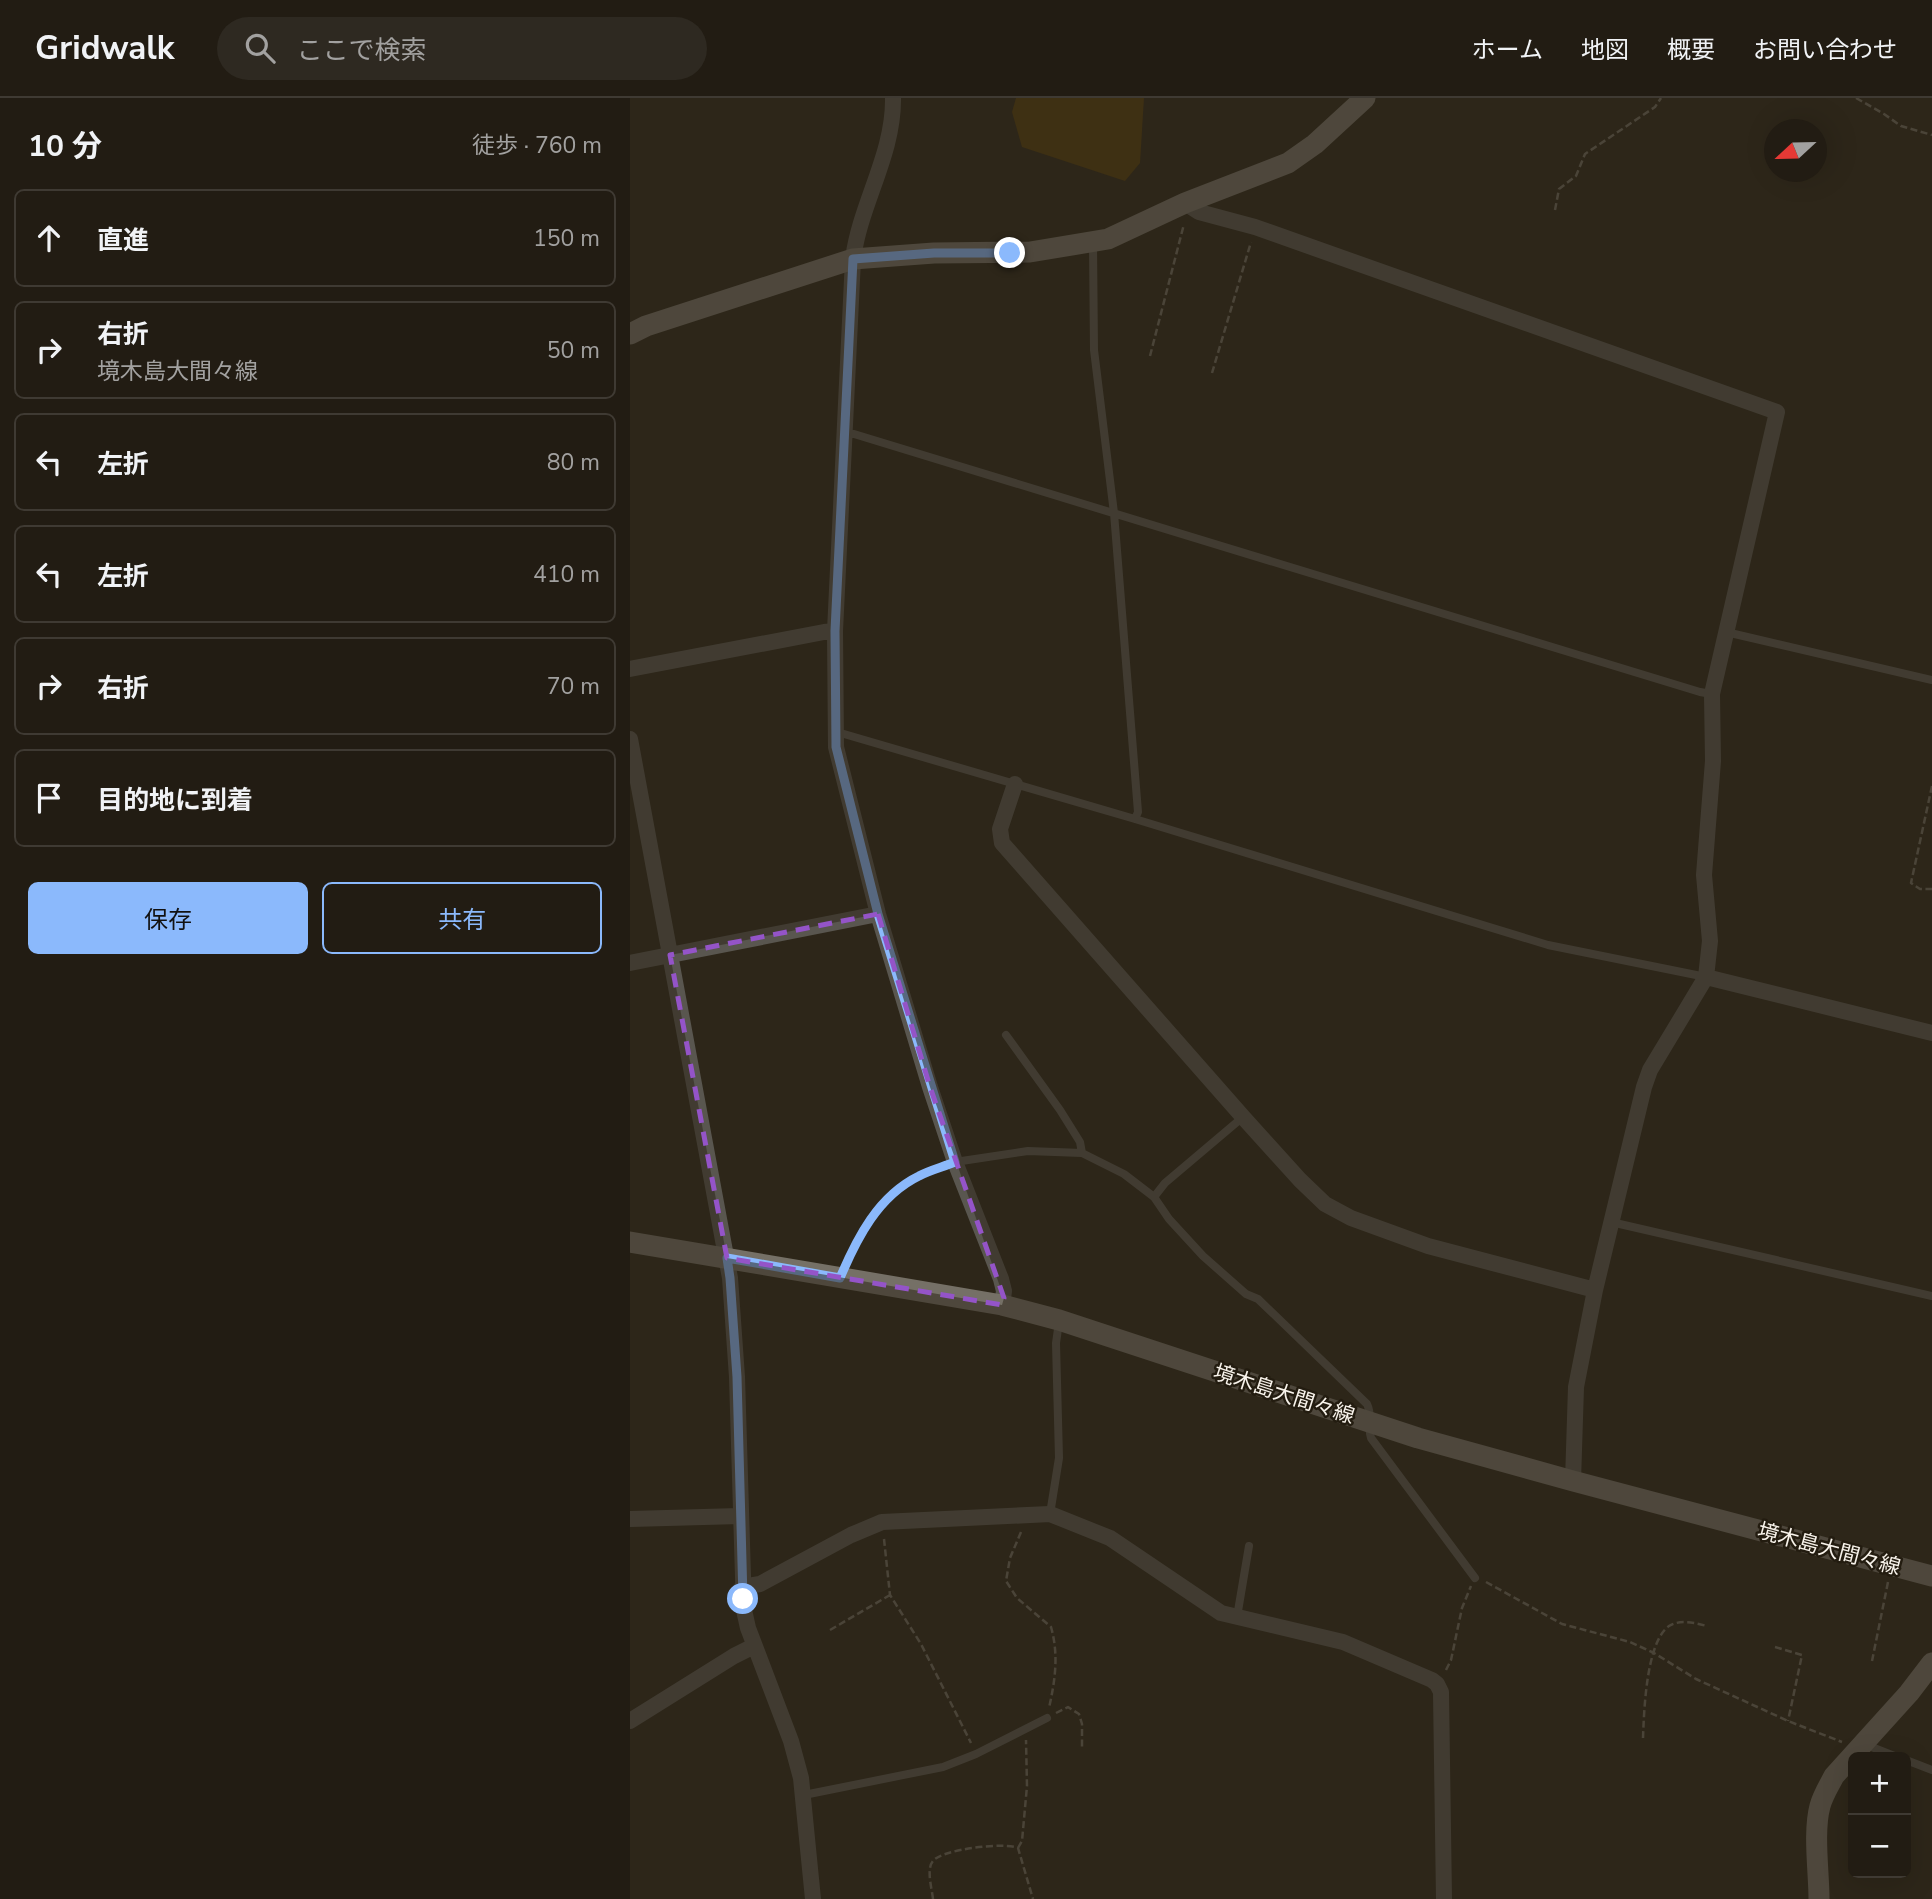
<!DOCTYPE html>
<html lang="ja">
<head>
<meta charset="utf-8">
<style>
	body { margin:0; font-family:"Nunito Sans","Noto Sans JP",sans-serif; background:#2e2921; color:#f1f3f6 }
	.controls { position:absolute; right:21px; bottom:21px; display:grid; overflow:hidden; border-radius:10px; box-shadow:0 7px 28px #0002 }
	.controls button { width:63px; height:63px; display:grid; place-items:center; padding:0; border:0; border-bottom:2px solid #3f3a33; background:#221c13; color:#f1f3f6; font:35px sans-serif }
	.compass { position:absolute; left:1134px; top:21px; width:63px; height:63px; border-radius:50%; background:#221c13; box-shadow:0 7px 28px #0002; rotate:248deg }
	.stop { position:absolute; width:21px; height:21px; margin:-16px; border:5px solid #8bb9fc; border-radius:50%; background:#fff }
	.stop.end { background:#8bb9fc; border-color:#fff; box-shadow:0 2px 7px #0008 }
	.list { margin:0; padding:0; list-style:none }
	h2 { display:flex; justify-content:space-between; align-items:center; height:91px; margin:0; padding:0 28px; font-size:30px }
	h2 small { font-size:23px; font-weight:400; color:#a2a1a0 }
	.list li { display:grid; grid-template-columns:46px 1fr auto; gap:21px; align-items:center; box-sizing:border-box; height:98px; margin:0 14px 14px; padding:0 14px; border:2px solid #3f3a33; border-radius:10px }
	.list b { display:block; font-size:26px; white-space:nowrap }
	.list p { margin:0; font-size:23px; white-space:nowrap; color:#a2a1a0 }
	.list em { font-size:23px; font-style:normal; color:#a2a1a0 }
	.actions { display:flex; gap:14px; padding:21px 28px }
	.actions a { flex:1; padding:16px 0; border:2px solid #8bb9fc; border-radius:10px; text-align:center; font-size:24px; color:#8bb9fc }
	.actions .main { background:#8bb9fc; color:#111 }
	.icon { flex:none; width:38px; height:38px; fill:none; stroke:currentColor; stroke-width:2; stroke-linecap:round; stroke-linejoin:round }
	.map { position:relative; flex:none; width:1302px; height:1801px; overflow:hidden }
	header { display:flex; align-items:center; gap:42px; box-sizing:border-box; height:98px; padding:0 35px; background:#221c13; border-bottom:2px solid #3f3a33 }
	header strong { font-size:33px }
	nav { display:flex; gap:38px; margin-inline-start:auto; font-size:24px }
	.search { width:490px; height:63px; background:#2e2921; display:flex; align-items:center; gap:18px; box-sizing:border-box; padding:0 24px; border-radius:38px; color:#a2a1a0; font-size:26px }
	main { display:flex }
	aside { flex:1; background:#221c13 }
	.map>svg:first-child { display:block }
	.green { fill:#523c0c }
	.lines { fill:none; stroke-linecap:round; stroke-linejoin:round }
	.path { stroke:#6e685d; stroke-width:2.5; stroke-dasharray:7 3.5; stroke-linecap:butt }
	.lane { stroke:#59564f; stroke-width:8 }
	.street { stroke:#59564f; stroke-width:16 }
	.secondary { stroke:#757066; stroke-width:21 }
	.route { stroke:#8bb9fc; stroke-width:9 }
	.marked { fill:none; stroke:#9454c8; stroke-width:5; stroke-dasharray:14 9; stroke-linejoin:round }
	.labels { text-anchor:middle; stroke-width:5; stroke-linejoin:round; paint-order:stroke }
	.street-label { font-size:21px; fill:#f8f3eb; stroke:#231c10 }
</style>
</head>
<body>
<header>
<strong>Gridwalk</strong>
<div class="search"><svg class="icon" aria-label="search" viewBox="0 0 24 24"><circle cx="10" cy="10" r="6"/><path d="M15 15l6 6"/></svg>ここで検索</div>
<nav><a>ホーム</a><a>地図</a><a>概要</a><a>お問い合わせ</a></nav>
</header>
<main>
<aside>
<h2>10 分<small>徒歩 · 760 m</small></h2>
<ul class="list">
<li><svg class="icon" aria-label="ahead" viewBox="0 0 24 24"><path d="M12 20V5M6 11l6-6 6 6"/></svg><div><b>直進</b></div><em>150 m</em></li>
<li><svg class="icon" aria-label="right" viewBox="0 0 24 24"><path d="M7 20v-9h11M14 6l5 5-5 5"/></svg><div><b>右折</b><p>境木島大間々線</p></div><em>50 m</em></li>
<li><svg class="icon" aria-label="left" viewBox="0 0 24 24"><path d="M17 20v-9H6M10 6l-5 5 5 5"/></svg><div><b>左折</b></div><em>80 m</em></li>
<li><svg class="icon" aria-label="left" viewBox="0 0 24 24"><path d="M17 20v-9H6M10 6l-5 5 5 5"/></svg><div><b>左折</b></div><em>410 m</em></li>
<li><svg class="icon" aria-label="right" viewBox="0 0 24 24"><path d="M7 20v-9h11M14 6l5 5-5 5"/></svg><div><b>右折</b></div><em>70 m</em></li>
<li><svg class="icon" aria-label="arrive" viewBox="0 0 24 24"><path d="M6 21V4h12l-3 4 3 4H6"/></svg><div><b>目的地に到着</b></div></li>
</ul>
<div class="actions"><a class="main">保存</a><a>共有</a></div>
</aside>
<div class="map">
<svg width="1302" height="1801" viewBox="0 0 1302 1801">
	<rect width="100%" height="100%" fill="#2d2619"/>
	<!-- green -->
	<path class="green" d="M386 0H514L510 65 495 83 392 49 382 14Z"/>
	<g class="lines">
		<!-- path -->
		<path class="path" d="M1226 0 1254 16 1271 28 1302 37
			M925 112 929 91 946 78 955 56 1025 9 1031 0
			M520 258 554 126
			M582 275 621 144
			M1302 688 1281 785 1290 791H1302
			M217 1164C237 1117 264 1087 312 1069
			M391 1434 380 1460 376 1483 387 1500 421 1529C429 1557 425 1583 419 1610
			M254 1441 260 1497 291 1546 341 1645
			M856 1484 932 1526 1000 1544 1024 1555 1066 1581 1158 1623 1212 1644
			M200 1532 260 1497
			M1145 1549 1172 1557 1158 1623
			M1242 1563 1258 1484
			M816 1572 821 1562 832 1510 841 1488
			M426 1615 438 1609 449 1616 452 1626V1652
			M1013 1640C1014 1614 1016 1544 1039 1528 1050 1521 1065 1525 1077 1528
			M388 1750 392 1743 397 1688 396 1642
			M303 1801C302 1791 296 1771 303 1763 312 1751 375 1744 388 1750L403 1801"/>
		<!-- lane -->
		<path class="lane" d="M463 146 464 252 484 415 508 714 505 721
			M214 336H224L1070 594 1082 596
			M1096 534 1302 582
			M204 636H214L505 721 918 847 1076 879
			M376 937 430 1012 450 1044 452 1055
			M325 1064 398 1053 452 1055 494 1076 524 1099 539 1121 573 1158 616 1196 628 1201 737 1306C743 1318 737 1328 741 1340L845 1480
			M524 1099 535 1085 613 1019
			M981 1124 1302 1198
			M420 1416 429 1360 426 1245 429 1224
			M607 1519 619 1448
			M1234 1646 1267 1659
			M1276 1662 1302 1672
			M174 1697 313 1669 346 1656 417 1620"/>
		<!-- street -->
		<path class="street" d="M263 0C264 56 230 106 223 161L205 533 206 649 248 816 300 989 325 1064 371 1181 374 1193 372 1207
			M555 105 569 114 625 129 1147 314 1082 596 1083 663 1074 777 1080 843 1076 879 1020 972 1014 989 965 1192 946 1289 943 1383
			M0 571 194 534 205 533
			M0 641 100 1180 107 1279 114 1512 118 1530 161 1643 171 1680 183 1801
			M385 686 370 731 372 745 613 1019 670 1082 695 1106 721 1120 798 1148 965 1192
			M0 865 248 816
			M1076 879 1302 935
			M0 1421 110 1418
			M112 1489 130 1486 221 1437 252 1424 420 1416 480 1440 591 1515 713 1544 802 1582 807 1586 811 1594 814 1801
			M0 1623 104 1558 124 1548"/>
		<!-- secondary -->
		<path class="secondary" d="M0 236 16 228 223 161 304 155 400 154 478 141 555 105 658 65 685 46 735 0
			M0 1144 372 1207 429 1222 788 1340 943 1383 1302 1478
			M1189 1801C1189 1774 1183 1734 1190 1708 1193 1697 1199 1688 1204 1678L1279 1595 1302 1565"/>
	</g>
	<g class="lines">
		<!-- route -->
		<path class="route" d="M113 1501 107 1279 100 1180 97 1160 210 1180C227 1140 248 1098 289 1078 300 1072 313 1069 325 1064L248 816 206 649 205 533 223 161 304 155H380"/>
	</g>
	<!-- marked area -->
	<path d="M0 0H1302V1801H0ZM248 816 300 989 374 1200 372 1207 97 1160 40 857Z" fill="#2d2619" fill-opacity=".55" fill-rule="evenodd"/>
	<path class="marked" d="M248 816 300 989 374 1200 372 1207 97 1160 40 857Z"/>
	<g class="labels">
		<!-- street labels -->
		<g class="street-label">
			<text transform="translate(654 1296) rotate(18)" y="7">境木島大間々線</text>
			<text transform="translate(1199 1451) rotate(15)" y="7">境木島大間々線</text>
		</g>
	</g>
</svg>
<div class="controls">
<button>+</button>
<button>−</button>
</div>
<svg class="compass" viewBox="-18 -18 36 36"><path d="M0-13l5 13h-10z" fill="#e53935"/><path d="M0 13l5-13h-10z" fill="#a2a1a0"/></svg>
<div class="stop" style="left:113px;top:1501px"></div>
<div class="stop end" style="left:380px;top:155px"></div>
</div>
</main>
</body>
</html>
